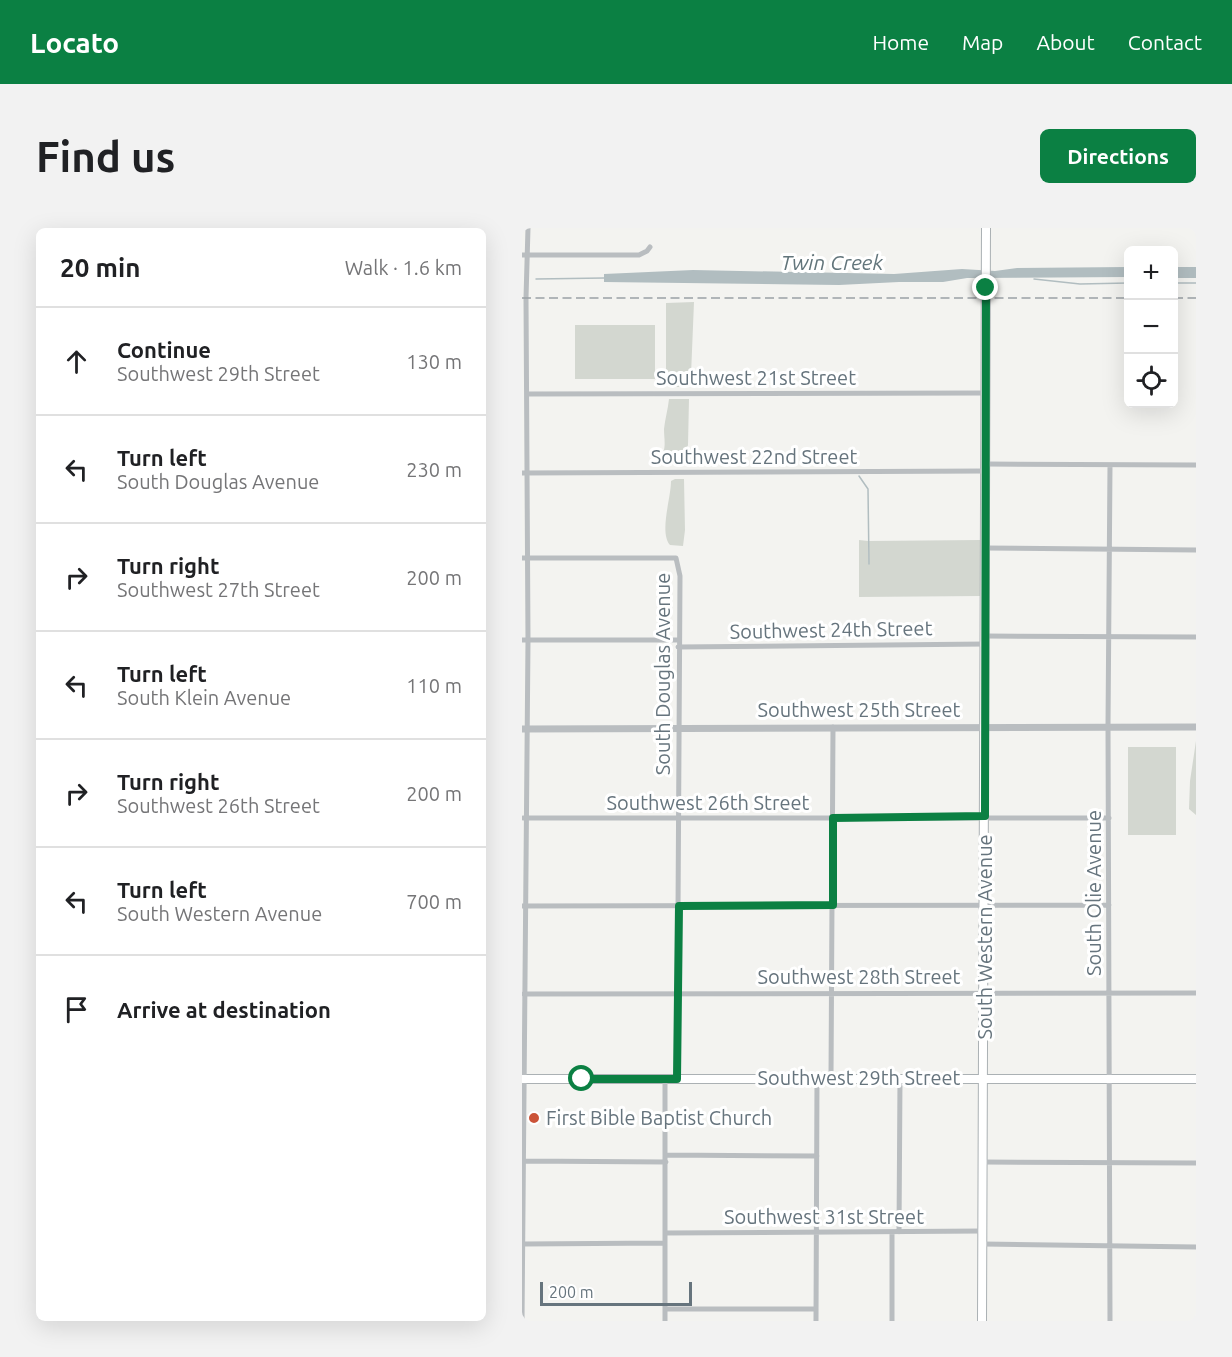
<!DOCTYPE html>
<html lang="en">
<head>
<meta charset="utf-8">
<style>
	body { margin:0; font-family:Ubuntu,sans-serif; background:#f2f2f2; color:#202124 }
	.controls { position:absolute; right:18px; top:18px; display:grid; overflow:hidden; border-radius:9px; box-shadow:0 6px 24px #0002 }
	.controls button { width:54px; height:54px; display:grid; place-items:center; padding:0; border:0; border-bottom:2px solid #e0e0e0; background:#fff; color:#202124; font:30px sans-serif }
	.scale { position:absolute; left:18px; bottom:15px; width:152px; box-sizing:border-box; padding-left:6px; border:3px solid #66747d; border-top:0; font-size:16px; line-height:21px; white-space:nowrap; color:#66747d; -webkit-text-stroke:4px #fff; paint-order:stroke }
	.stop { position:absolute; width:18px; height:18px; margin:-14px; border:4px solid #0b8043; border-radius:50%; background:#fff }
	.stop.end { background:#0b8043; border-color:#fff; box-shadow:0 2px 6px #0008 }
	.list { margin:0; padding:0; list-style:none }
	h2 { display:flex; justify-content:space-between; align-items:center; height:78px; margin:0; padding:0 24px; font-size:26px }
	h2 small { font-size:20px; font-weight:400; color:#757577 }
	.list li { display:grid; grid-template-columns:39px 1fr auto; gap:18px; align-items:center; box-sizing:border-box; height:108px; padding:0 24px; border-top:2px solid #e0e0e0 }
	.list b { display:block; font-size:22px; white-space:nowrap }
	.list p { margin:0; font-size:20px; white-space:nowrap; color:#757577 }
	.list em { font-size:20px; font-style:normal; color:#757577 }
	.icon { flex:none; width:33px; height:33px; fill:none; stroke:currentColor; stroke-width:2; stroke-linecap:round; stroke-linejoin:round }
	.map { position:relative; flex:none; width:674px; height:1093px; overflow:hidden; border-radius:9px }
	header { display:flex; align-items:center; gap:36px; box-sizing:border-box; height:84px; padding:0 30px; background:#0b8043; color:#fff }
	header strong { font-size:28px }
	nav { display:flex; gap:33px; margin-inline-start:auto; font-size:21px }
	.intro { display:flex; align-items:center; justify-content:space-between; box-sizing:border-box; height:144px; padding:0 36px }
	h1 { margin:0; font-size:42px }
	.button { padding:15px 27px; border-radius:9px; background:#0b8043; color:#fff; font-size:21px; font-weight:700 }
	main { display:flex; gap:36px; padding:0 36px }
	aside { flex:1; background:#fff; border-radius:9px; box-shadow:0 6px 24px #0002 }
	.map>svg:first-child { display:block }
	.green { fill:#d3d7d0 }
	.water { fill:#b1bdc0 }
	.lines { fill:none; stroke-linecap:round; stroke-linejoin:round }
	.stream { stroke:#b1bdc0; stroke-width:1.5 }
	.secondary-casing { stroke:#abb1b4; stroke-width:10 }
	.minor { stroke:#b9bdc0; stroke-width:5 }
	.tertiary { stroke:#b9bdc0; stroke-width:7 }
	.secondary { stroke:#fff; stroke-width:8 }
	.rail { stroke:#9ba1a5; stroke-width:1.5; stroke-dasharray:9 4.5; stroke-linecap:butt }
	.route { stroke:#0b8043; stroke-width:8 }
	.poi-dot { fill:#cb5338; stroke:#fff; stroke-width:2 }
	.labels { text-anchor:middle; stroke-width:6; stroke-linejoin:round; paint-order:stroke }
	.street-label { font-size:20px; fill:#66747d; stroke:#fff }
	.poi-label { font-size:20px; fill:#66747d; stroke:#fff; text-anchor:start }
	.water-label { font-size:21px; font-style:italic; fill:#62757b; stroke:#fff }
</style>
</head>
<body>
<header>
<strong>Locato</strong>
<nav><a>Home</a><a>Map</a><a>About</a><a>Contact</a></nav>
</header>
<div class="intro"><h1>Find us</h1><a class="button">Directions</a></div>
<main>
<aside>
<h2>20 min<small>Walk · 1.6 km</small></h2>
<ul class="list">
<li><svg class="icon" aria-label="ahead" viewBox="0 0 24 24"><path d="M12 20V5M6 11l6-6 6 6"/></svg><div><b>Continue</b><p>Southwest 29th Street</p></div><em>130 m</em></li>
<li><svg class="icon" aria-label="left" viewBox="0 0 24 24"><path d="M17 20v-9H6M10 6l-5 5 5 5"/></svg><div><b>Turn left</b><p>South Douglas Avenue</p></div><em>230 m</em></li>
<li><svg class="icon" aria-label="right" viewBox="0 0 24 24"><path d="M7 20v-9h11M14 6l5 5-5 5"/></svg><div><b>Turn right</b><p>Southwest 27th Street</p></div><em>200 m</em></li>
<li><svg class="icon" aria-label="left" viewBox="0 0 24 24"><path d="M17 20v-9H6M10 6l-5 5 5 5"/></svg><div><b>Turn left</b><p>South Klein Avenue</p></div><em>110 m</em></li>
<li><svg class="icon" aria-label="right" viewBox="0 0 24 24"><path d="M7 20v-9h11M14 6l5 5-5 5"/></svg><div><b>Turn right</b><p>Southwest 26th Street</p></div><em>200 m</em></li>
<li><svg class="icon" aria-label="left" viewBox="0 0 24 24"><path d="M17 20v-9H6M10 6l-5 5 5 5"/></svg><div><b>Turn left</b><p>South Western Avenue</p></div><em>700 m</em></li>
<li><svg class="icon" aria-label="arrive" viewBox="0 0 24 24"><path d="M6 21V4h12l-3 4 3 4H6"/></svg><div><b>Arrive at destination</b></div></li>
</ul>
</aside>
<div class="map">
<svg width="674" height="1093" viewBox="0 0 674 1093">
	<rect width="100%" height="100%" fill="#f3f3f0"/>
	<!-- green -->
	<path class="green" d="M172 74 169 147 167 159H149L144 150V75Z
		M53 97H133V151H53Z
		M147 171H167L166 217 161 237H139L138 230C145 221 142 212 142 201 143 191 146 181 147 171Z
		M153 251H162L163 302 161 318 148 317C137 304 149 271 149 253Z
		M337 312 346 313 347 336V313L458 312V368L337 369Z
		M674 513V587L667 581 668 553Z
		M606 519H654V607H606Z"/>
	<!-- water -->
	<path class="water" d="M606 39V49L445 50 421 54H377L317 57 82 54V46L171 42 372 46 440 41 473 43 495 40Z
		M652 39H674V50H652Z"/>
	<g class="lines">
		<!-- stream -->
		<path class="stream" d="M14 51 82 50
			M512 51 558 56 606 55
			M652 55H674
			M337 248 346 261 347 336"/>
		<!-- secondary casing -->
		<g class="secondary-casing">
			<path id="secondary" d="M0 851H674
				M460 1093 464 0"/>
		</g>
		<!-- minor -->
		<path class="minor" d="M0 27H117L125 23 128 19
			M5 166 464 165
			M464 236 674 237
			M0 245 464 243
			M463 320 674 322
			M0 330H154L158 348 155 851
			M463 408 674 409
			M0 412H156
			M156 419 463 416
			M1 590H587
			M0 678 587 677
			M1 766 674 765
			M309 850 311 499
			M143 851V1093
			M143 927 295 928
			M0 933 144 934
			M462 934 674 935
			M370 1004V1093
			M377 1004 378 850
			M143 1005 461 1003
			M2 1016 143 1015
			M461 1016 674 1019
			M143 1081H294
			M0 1093 6 412 4 70 6 0
			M294 1093 295 850
			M588 1093 586 498 588 237"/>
		<!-- tertiary -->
		<path class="tertiary" d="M0 501 674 499"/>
		<!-- secondary -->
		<use href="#secondary" class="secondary"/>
		<!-- rail -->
		<path class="rail" d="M0 70H606
			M652 70H674"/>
	</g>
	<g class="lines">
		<!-- route -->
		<path class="route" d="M60 851H155L157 678 311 677V590L463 588 464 60"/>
	</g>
	<!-- markers -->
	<circle class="poi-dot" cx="12" cy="890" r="6"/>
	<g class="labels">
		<!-- street labels -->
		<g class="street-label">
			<text x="234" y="157">Southwest 21st Street</text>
			<text x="232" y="236">Southwest 22nd Street</text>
			<text transform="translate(309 402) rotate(-1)" y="7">Southwest 24th Street</text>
			<text transform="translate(141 446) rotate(-90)" y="7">South Douglas Avenue</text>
			<text x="337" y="489">Southwest 25th Street</text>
			<text x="186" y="582">Southwest 26th Street</text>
			<text transform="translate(572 665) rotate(-90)" y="7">South Olie Avenue</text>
			<text transform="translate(463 709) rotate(-90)" y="7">South Western Avenue</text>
			<text x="337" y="756">Southwest 28th Street</text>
			<text x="337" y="857">Southwest 29th Street</text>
			<text x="302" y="996">Southwest 31st Street</text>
		</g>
		<!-- poi labels -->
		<g class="poi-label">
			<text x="24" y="897">First Bible Baptist Church</text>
		</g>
		<!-- water labels -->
		<g class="water-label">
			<text x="310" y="42">Twin Creek</text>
		</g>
	</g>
</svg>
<div class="controls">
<button>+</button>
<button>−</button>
<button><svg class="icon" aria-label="locate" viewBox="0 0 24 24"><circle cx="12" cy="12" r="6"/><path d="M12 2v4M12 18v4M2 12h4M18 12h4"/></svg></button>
</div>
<div class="scale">200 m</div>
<div class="stop" style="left:60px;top:851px"></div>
<div class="stop end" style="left:464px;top:60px"></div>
</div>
</main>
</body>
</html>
